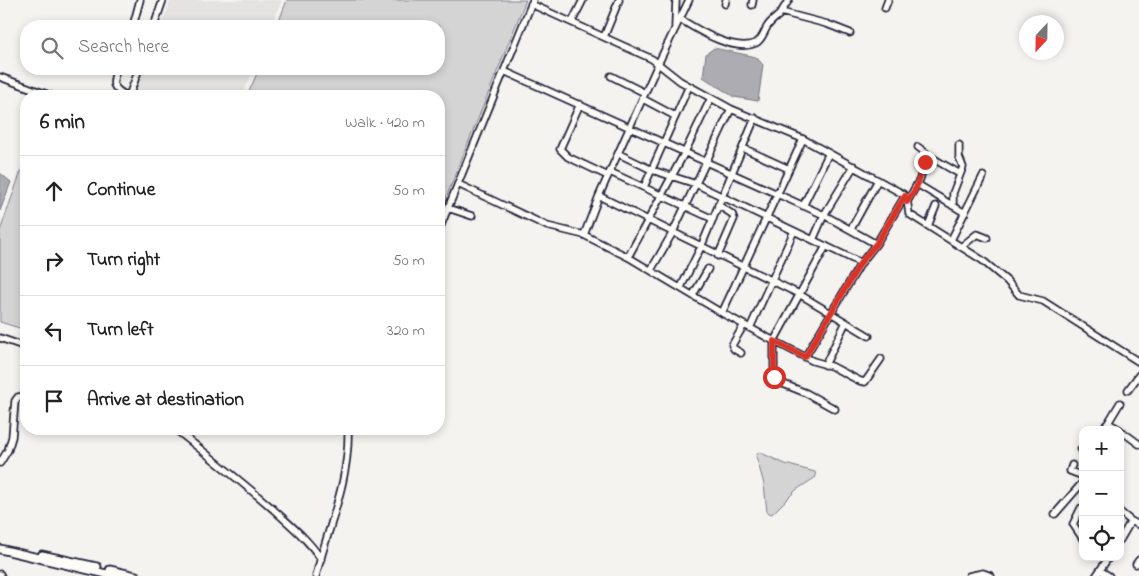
<!DOCTYPE html>
<html lang="en">
<head>
<meta charset="utf-8">
<style>
	body { margin:0; font-family:"Indie Flower",sans-serif; background:#f6f6f6; color:#222 }
	.controls { position:absolute; right:15px; bottom:15px; display:grid; overflow:hidden; border-radius:10px; box-shadow:0 2px 8px #0003 }
	.controls button { width:45px; height:45px; display:grid; place-items:center; padding:0; border:0; border-bottom:1px solid #e0e0e0; background:#fff; color:#222; font:25px sans-serif }
	.compass { position:absolute; left:1019px; top:15px; width:45px; height:45px; border-radius:50%; background:#fff; box-shadow:0 2px 8px #0003; rotate:202deg }
	.stop { position:absolute; width:15px; height:15px; margin:-11px; border:4px solid #d93025; border-radius:50%; background:#fff }
	.stop.end { background:#d93025; border-color:#fff; box-shadow:0 1px 5px #0008 }
	.list { margin:0; padding:0; list-style:none }
	h2 { display:flex; justify-content:space-between; align-items:center; height:65px; margin:0; padding:0 20px; font-size:21px }
	h2 small { font-size:16px; font-weight:400; color:#767676 }
	.list li { display:grid; grid-template-columns:32px 1fr auto; gap:15px; align-items:center; box-sizing:border-box; height:70px; padding:0 20px; border-top:1px solid #e0e0e0 }
	.list b { display:block; font-size:19px; white-space:nowrap }
	.list em { font-size:16px; font-style:normal; color:#767676 }
	.icon { flex:none; width:28px; height:28px; fill:none; stroke:currentColor; stroke-width:2; stroke-linecap:round; stroke-linejoin:round }
	.map { position:relative; flex:none; width:1139px; height:576px; overflow:hidden }
	.search { position:absolute; background:#fff; box-shadow:0 2px 8px #0003; left:20px; top:20px; width:425px; height:55px; display:flex; align-items:center; gap:12px; box-sizing:border-box; padding:0 18px; border-radius:20px; color:#767676; font-size:19px }
	.panel { position:absolute; background:#fff; box-shadow:0 2px 8px #0003; left:20px; top:90px; width:425px; height:345px; border-radius:20px }
	.map>svg:first-child { display:block }
	.built { fill:#e4e3e2 }
	.green { fill:#d5d4d5; stroke:#7c7b88 }
	.water { fill:#acacb2; stroke:#757582 }
	.lines { fill:none; stroke-linecap:round; stroke-linejoin:round }
	.minor-casing { stroke:#22223b; stroke-width:9 }
	.major-casing { stroke:#22223b; stroke-width:11 }
	.minor { stroke:#fdfcf7; stroke-width:5.5 }
	.major { stroke:#fdfcf7; stroke-width:7 }
	.route { stroke:#d93025; stroke-width:6 }
</style>
</head>
<body>
<div class="map">
<svg width="1139" height="576" viewBox="0 0 1139 576">
	<rect width="100%" height="100%" fill="#f4f3ef"/>
	<filter id="ink" filterUnits="userSpaceOnUse"><feTurbulence type="fractalNoise" baseFrequency=".02" numOctaves="2"/><feDisplacementMap in="SourceGraphic" scale="10" xChannelSelector="R" yChannelSelector="G"/><feConvolveMatrix kernelMatrix="1 2 1 2 8 2 1 2 1" color-interpolation-filters="sRGB"/></filter>
	<g filter="url(#ink)">
		<!-- built -->
		<path class="built" d="M171 0H282L271 26H161Z
			M144 69H254L242 96H160L135 90Z"/>
		<!-- green -->
		<path class="green" d="M287 0H526L439 215V96H247L259 69H439V26H277Z
			M26 157V330L0 322V231Z
			M759 452 785 464 815 472 816 477 796 490 772 514 767 512 764 484 756 456Z"/>
		<!-- water -->
		<path class="water" d="M714 48 756 57 763 65 758 101 734 97 703 77 706 54Z
			M0 173 11 182 0 211Z"/>
		<g class="lines">
			<!-- minor casing -->
			<g class="minor-casing">
				<path id="minor" d="M531 4 652 59 680 81 711 98 731 109 803 139 903 194 907 199 909 214 982 260 1007 281 1019 295 1043 301 1139 362
					M725 4 726 0
					M752 5 753 0
					M885 8 888 0
					M781 12 827 24 850 33
					M680 19C698 30 734 53 756 43 762 40 764 32 767 27 770 22 773 20 778 16 782 12 785 5 789 0
					M572 22 583 0
					M133 26 140 0
					M154 26 163 0
					M675 28 676 0
					M604 37 619 0
					M117 69C111 84 112 88 127 96
					M504 71 824 215 876 244
					M611 76 645 93
					M0 77 52 96
					M129 96 139 69
					M643 99 675 116
					M580 104 560 149 568 157 608 176
					M743 148 789 169
					M619 154 652 170 696 184 861 263
					M927 155 960 174
					M610 172 713 219
					M458 184 547 226 584 235 628 257 722 313 774 341 813 361 831 366 860 381 865 382 881 359
					M917 184 965 213
					M644 187 689 86
					M599 196 799 294 869 336
					M907 202 920 179 926 156V153L918 147
					M803 206 829 153
					M953 206V193L963 167 959 157V145
					M448 208 472 216
					M928 226 936 206
					M851 229 878 180
					M439 230 533 0
					M584 235 599 196 658 64 689 0
					M813 240 824 215 854 166
					M951 240 983 176
					M826 246 774 341V374L781 383 806 393 835 409
					M961 247 977 234 987 238
					M718 256 734 219 732 214 718 205
					M628 257 685 152 711 98
					M651 270 673 232 731 109
					M681 287 701 247 755 118
					M693 295 708 269
					M722 313 803 139
					M750 328 794 231
					M0 338 26 347
					M741 353 734 349 732 345 744 325
					M805 357 861 263 876 244 905 196
					M825 365 846 322
					M1128 390 1139 375
					M1108 423 1120 403
					M175 429C208 455 241 481 273 509 290 525 308 539 321 559
					M1101 430 1108 423 1120 430
					M1120 430 1139 444
					M1081 449 1083 448
					M0 463 8 450 12 437 15 401 18 397 26 396
					M1072 465 1070 471 1083 476
					M1081 508 1073 524 1083 539
					M1120 512 1131 521
					M1055 514 1083 482
					M1120 540 1131 521 1139 525
					M1136 564 1139 560
					M1101 571 1109 576
					M0 574 1 576
					M316 576C328 527 350 480 348 429
					M969 576 983 573 991 576
					M1096 576 1109 557"/>
			</g>
			<!-- major casing -->
			<g class="major-casing">
				<path id="major" d="M0 549 115 576
					M42 555 97 567
					M110 570 136 576"/>
			</g>
			<!-- minor -->
			<use href="#minor" class="minor"/>
			<!-- major -->
			<use href="#major" class="major"/>
		</g>
	</g>
	<g class="lines" filter="url(#ink)">
		<!-- route -->
		<path class="route" d="M774 377V341L805 357 861 262 876 244 905 196 907 202 916 188 925 162"/>
	</g>
</svg>
<div class="controls">
<button>+</button>
<button>−</button>
<button><svg class="icon" aria-label="locate" viewBox="0 0 24 24"><circle cx="12" cy="12" r="6"/><path d="M12 2v4M12 18v4M2 12h4M18 12h4"/></svg></button>
</div>
<svg class="compass" viewBox="-18 -18 36 36"><path d="M0-13l5 13h-10z" fill="#e53935"/><path d="M0 13l5-13h-10z" fill="#767676"/></svg>
<div class="stop" style="left:774px;top:377px"></div>
<div class="stop end" style="left:925px;top:162px"></div>
<div class="search"><svg class="icon" aria-label="search" viewBox="0 0 24 24"><circle cx="10" cy="10" r="6"/><path d="M15 15l6 6"/></svg>Search here</div>
<section class="panel">
<h2>6 min<small>Walk · 420 m</small></h2>
<ul class="list">
<li><svg class="icon" aria-label="ahead" viewBox="0 0 24 24"><path d="M12 20V5M6 11l6-6 6 6"/></svg><div><b>Continue</b></div><em>50 m</em></li>
<li><svg class="icon" aria-label="right" viewBox="0 0 24 24"><path d="M7 20v-9h11M14 6l5 5-5 5"/></svg><div><b>Turn right</b></div><em>50 m</em></li>
<li><svg class="icon" aria-label="left" viewBox="0 0 24 24"><path d="M17 20v-9H6M10 6l-5 5 5 5"/></svg><div><b>Turn left</b></div><em>320 m</em></li>
<li><svg class="icon" aria-label="arrive" viewBox="0 0 24 24"><path d="M6 21V4h12l-3 4 3 4H6"/></svg><div><b>Arrive at destination</b></div></li>
</ul>
</section>
</div>
</body>
</html>
